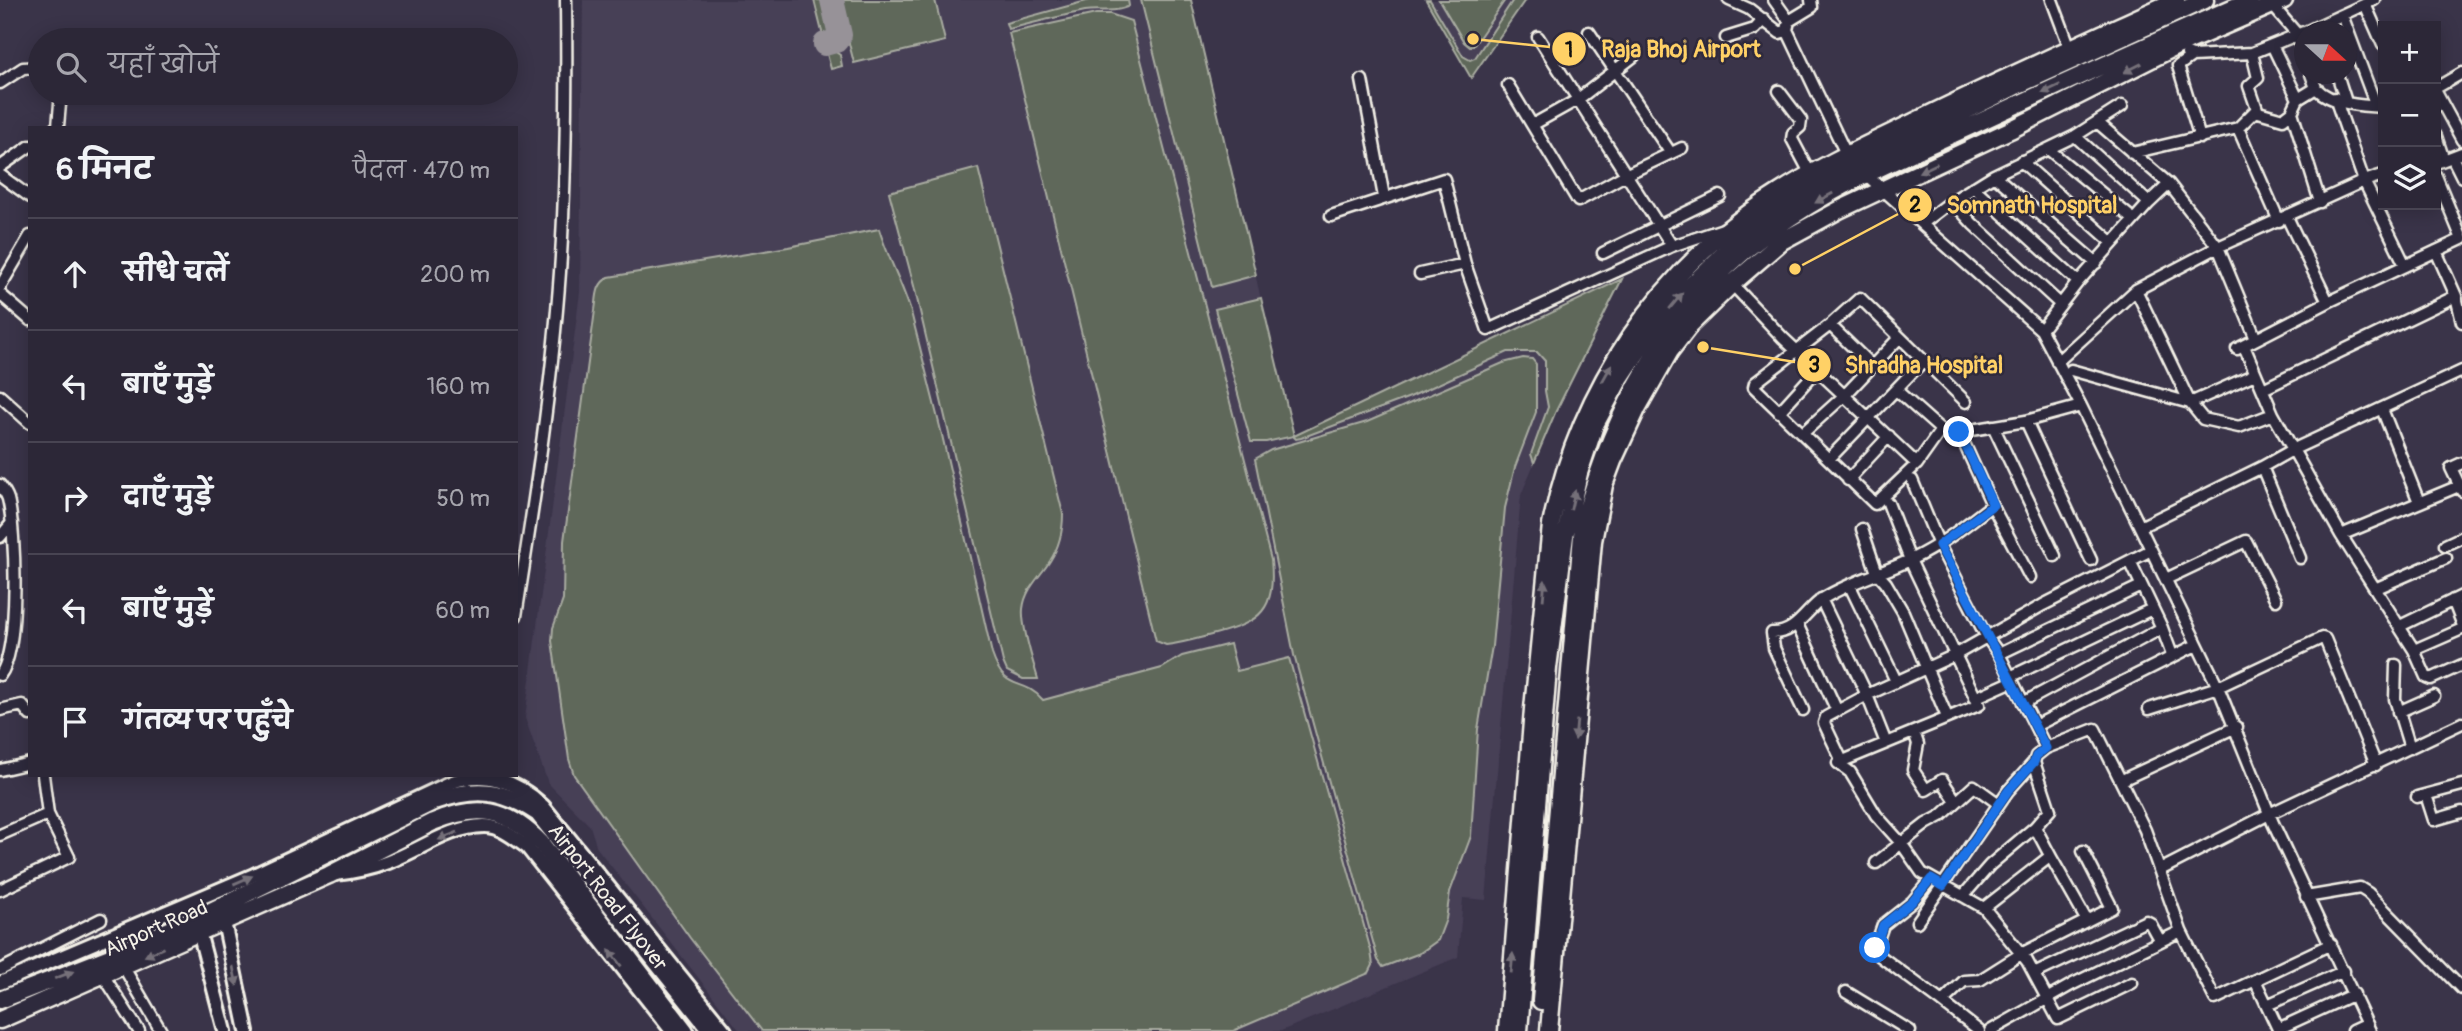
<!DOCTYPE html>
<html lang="hi">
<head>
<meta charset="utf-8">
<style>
	body { margin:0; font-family:Pangolin,"Playpen Sans Deva",sans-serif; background:#383342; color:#f1f3f6 }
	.controls { position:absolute; right:21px; top:21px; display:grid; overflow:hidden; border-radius:0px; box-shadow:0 4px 18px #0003 }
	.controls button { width:63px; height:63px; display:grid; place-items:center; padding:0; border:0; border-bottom:2px solid #484452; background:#2c2737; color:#f1f3f6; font:35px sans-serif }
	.compass { position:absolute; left:2294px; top:21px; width:63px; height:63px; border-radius:50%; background:#2c2737; box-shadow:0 4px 18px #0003; rotate:111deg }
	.stop { position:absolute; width:21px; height:21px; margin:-16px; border:5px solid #1a73e8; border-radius:50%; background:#fff }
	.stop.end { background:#1a73e8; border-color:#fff; box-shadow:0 2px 7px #0008 }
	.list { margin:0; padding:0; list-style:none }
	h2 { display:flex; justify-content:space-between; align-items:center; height:91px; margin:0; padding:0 28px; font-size:30px }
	h2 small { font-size:23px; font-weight:400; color:#a6a5ad }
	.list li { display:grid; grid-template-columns:46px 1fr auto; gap:21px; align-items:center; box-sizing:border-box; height:112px; padding:0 28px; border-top:2px solid #484452 }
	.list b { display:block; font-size:26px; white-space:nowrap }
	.list em { font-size:23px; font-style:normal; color:#a6a5ad }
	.icon { flex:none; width:38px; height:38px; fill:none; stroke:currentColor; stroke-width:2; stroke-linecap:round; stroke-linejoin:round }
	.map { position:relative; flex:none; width:2462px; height:1031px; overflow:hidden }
	.search { position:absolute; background:#2c2737; box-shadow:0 4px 18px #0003; left:28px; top:28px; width:490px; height:77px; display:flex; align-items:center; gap:18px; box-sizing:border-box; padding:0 24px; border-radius:38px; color:#a6a5ad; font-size:26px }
	.panel { position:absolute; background:#2c2737; box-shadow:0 4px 18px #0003; left:28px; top:126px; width:490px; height:651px; border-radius:0px }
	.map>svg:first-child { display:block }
	.built { fill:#473f57 }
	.green { fill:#5e675a; stroke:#a9aca1; stroke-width:2 }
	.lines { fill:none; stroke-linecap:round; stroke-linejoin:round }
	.taxiway { stroke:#979298; stroke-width:24 }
	.minor-casing { stroke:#f4f1e8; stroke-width:15 }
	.tertiary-casing { stroke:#f4f1e8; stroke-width:18 }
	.primary-casing { stroke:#f4f1e8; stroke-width:21 }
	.minor { stroke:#2f2a3d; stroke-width:10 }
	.tertiary { stroke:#2f2a3d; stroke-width:12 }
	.primary { stroke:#2f2a3d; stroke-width:16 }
	.oneway { fill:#747079 }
	.route { stroke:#1a73e8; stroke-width:9 }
	.labels { text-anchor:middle; stroke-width:5; stroke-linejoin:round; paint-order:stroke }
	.street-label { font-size:21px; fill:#f4f1e8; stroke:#2f2a3d }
	.leader { fill:none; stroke:#ffd166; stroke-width:2.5 }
	.callout-dot { fill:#ffd166; stroke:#2f2a3d; stroke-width:2.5 }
	.mark-label { font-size:21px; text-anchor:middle; font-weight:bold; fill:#111 }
	.callout-label { font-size:23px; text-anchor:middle; font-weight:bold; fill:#ffd166; stroke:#2f2a3d; stroke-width:5; stroke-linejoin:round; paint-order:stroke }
</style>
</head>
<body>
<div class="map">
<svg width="2462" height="1031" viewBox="0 0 2462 1031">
	<rect width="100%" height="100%" fill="#3a3449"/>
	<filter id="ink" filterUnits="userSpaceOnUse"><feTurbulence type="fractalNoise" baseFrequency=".0143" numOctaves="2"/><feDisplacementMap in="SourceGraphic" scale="14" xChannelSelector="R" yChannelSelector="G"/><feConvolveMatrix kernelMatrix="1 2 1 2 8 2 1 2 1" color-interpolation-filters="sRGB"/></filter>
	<g filter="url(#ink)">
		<!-- built -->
		<path class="built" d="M583 0H1191L1293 436 1622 279 1555 413 1521 495 1486 900 1463 898 1458 957 1281 1031H740L597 848 590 826 548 783 525 718 580 292Z
			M1426 0H1525L1471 78Z"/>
		<!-- green -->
		<path class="green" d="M814 0H826L832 23 830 33 823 36Z
			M838 0H935L945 41 854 63Z
			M1090 0H1128L1129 6C1117 13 1099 9 1085 11 1059 16 1034 23 1008 29L1006 23Z
			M1141 0H1191L1256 275 1212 287Z
			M1426 0H1430L1463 56 1470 60 1475 58 1513 0H1525L1471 78Z
			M1439 0H1505L1474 45 1470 47 1464 42Z
			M1096 14H1110L1131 21 1271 560C1276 610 1261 622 1215 634 1199 638 1183 643 1166 645L1156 641 1009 33Z
			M831 49 840 55 842 66 831 69 826 50Z
			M978 168 1063 514C1063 531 1059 547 1050 561 1040 577 1025 589 1023 609 1021 625 1033 662 1038 679H1023L1007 671 1003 662 914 286 889 192Z
			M879 229C888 258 902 283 911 312L942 435 992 654C1006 695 1021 675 1043 700L1162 668 1182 656 1230 644 1237 671 1289 658 1371 951 1373 965 1369 973 1233 1031H762L690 938 574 775 569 759 552 641 553 628 563 600 564 541 596 303C597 292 598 283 609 277L788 247Z
			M1622 279 1555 413 1534 463 1531 454 1548 407 1545 391V361L1537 352H1508L1410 397 1301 438 1296 439 1293 436 1266 442H1251L1215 309 1261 298 1294 436Z
			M1523 358 1532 359 1536 364V412L1515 467 1505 508 1492 646 1478 729 1471 836 1450 892 1446 919 1438 940 1420 953 1383 967 1378 960 1294 655 1255 459 1271 450 1367 422 1503 363Z"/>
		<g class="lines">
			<!-- taxiway -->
			<path class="taxiway" d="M825 44 836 41 840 35 832 0"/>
			<!-- minor casing -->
			<g class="minor-casing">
				<path id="minor" d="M1729 0 1749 9 1780 33 1787 30
					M1774 0 1789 21
					M1811 0 1812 7 1789 21 1787 30 1848 158
					M2052 0 2070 48
					M2365 4 2383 45
					M2273 6 2297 34 2304 56
					M2342 15 2376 106
					M1589 32 1670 152
					M2305 32 2374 0
					M1538 37 1672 246
					M1726 38 1755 29 1764 19
					M2272 45 2298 99
					M2187 54 2192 56 2252 53
					M2192 56 2178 66 2200 138
					M2311 74 2316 88
					M2337 74 2346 102
					M1362 80 1384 197
					M0 83 23 68 40 67
					M1508 85 1578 201 1627 174 1682 148
					M2436 88 2462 73
					M1779 91 1801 120 1800 127 1793 133 1792 139 1810 173
					M2436 92 2462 140
					M2335 98 2364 181 2405 265
					M2255 111 2283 119 2292 112 2298 99 2316 88C2330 104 2363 106 2383 107
					M2292 112 2320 202
					M2097 122 2169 184 2218 247 2256 339
					M1534 124 1577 100 1634 56
					M55 128 58 126 61 93
					M2238 128 2279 221
					M2075 136 2149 203
					M2436 136 2444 160
					M2048 149 2133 219
					M2132 153 2238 128 2257 109 2249 86 2258 78 2252 53 2304 32
					M2452 157 2462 177
					M2021 161 2113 243
					M2436 163 2462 153
					M0 167 30 146
					M1864 173 2041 330 2081 406 2218 687 2273 823 2370 1031
					M0 175 30 197
					M1994 175 2096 263
					M2436 176 2462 239
					M1973 187 2078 282
					M1952 201 1973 224 2060 304
					M1331 216 1444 179 1465 264 1488 330 1672 246 1726 228
					M2287 217 2328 302
					M1923 223 1952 201 1994 175 2075 136 2122 106
					M2436 251 2456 296 2462 322
					M1603 253 1720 196
					M1420 274 1465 264
					M1732 284 1783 338 1917 464
					M0 287 30 236
					M2136 290 2190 403 2203 419 2239 427 2273 414
					M0 294 30 320
					M1830 325 1872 366
					M2041 330 2078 282 2149 203 2169 184
					M2244 346 2273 414 2341 535 2414 650 2426 677 2431 679 2462 665
					M2237 349 2328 302 2462 239
					M2057 362 2136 290 2218 247 2364 181 2383 175
					M2071 370 2190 403 2255 374
					M2263 389 2456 296
					M1896 390 1941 430 1917 464 1875 504 1754 387 1755 383 1830 325 1860 298 1966 402
					M0 396 30 423
					M2382 409 2419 502
					M1779 412 1818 369
					M2026 421 2091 560
					M1993 426 2055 556
					M1803 433 1845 395 1899 338
					M1829 459 1923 361
					M2462 463 2451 468 2462 491
					M2262 467 2300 558
					M1848 480 1889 436
					M1912 480 1939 545 1986 636 1999 654 2046 748 2036 756 2034 762 2008 791 1917 922
					M0 485C3 489 6 493 8 499 16 531 20 650 0 675
					M1888 503 1910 560 1979 705 1838 763 1850 772 1876 815 1901 843 1922 873 1984 908 2027 961 2058 1019 2132 983
					M2140 527 2262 467 2294 449 2462 371
					M1862 529 1877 573 1886 583 1903 612 1947 717
					M2341 535 2459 486
					M0 537 12 523
					M2445 545 2462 537
					M2130 561 2162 628 2172 655
					M2030 577 1992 505 1959 432 2026 421 2081 406
					M2166 579 2246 541 2276 600
					M1850 586 1896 681
					M2377 588 2446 558
					M1821 599 1867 695 1886 743
					M2453 600 2462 623
					M516 616C534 502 552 387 560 272 566 182 567 90 566 0
					M1797 624 1837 711
					M2400 626 2462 596
					M2414 650 2462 629
					M1999 654 2141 586
					M2396 665 2395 699 2410 748
					M2010 677 2152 609
					M1975 698 2013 681
					M2023 703 2162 628
					M2149 709 2218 687 2322 638 2325 639 2376 765
					M0 710 22 705 30 715
					M1803 710 1774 648 1772 633C1797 634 1806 609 1824 598 1851 581 1884 573 1912 559 1942 545 1967 524 1992 505
					M2398 712 2434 696
					M2035 726 2196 645
					M1914 732 1918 744 1913 770 1926 790 1942 780 1956 801
					M2046 748 2095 729 2145 830 2181 931 2215 999 2331 944
					M1842 761 1824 723 1826 717 1867 695 1955 655 2043 605 2151 550
					M0 770 30 763
					M2122 780 2236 727
					M2426 795 2434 820 2462 812
					M2417 797 2462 785
					M2035 827 2052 859
					M0 835 48 814
					M1876 863 1926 824 1941 816 1974 786 1999 804
					M2160 870 2269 814 2462 723
					M1931 879 1912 902 1883 925 1875 948 1880 956 1942 1002 1964 981 1980 980 2021 954 2112 908 2083 851
					M0 890 69 857 48 814 43 775
					M1963 896 1990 865 2035 827 2050 810 2034 762
					M2306 897 2360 888 2368 893 2462 989
					M1984 908 2048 858 2052 859 2087 921
					M123 966 161 1031
					M0 970 101 919
					M2034 974 2146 921 2150 923 2160 941
					M103 975 139 1031
					M2255 980 2279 1031
					M1846 992 1910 1031
					M1942 1002 1979 1031
					M2267 1005 2344 971
					M2278 1029 2354 994
					M1990 1031 2073 984 2181 931
					M2352 1031 2367 1024"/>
			</g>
			<!-- tertiary casing -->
			<g class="tertiary-casing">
				<path id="tertiary" d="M335 874C354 872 370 869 388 862 418 851 451 826 484 826 501 826 514 838 527 847L672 1031
					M224 922 247 1031
					M199 932 225 1031
					M0 983 254 875 450 783C484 769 517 781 543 806L725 1031"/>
			</g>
			<!-- primary casing -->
			<g class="primary-casing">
				<path id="primary" d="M0 1000 110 957 209 912 435 801C476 787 501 789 538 813L712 1031
					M1541 1001 1583 524C1616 399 1680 288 1791 217 1847 180 1910 154 1971 126 2063 83 2157 41 2250 0
					M0 1020 329 875 433 822C478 803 507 808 541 843L685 1031
					M1507 1031 1533 709 1551 525C1579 389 1659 268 1777 194 1823 164 1873 142 1922 118 2006 77 2091 39 2176 0
					M1519 1031 1548 668 1565 536 1579 473 1595 425 1619 380 1646 339 1678 298 1743 235 1821 182 2014 87 2205 0
					M1549 1031 1593 541 1604 485 1613 461 1638 407 1670 351 1690 325 1732 284 1782 241 1839 210 2010 130 2175 47 2284 0"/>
			</g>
			<!-- minor -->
			<use href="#minor" class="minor"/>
			<!-- tertiary -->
			<use href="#tertiary" class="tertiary"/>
			<!-- primary -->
			<use href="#primary" class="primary"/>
		</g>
		<!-- one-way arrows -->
		<defs><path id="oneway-solid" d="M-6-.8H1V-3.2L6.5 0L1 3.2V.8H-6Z" transform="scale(1.75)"/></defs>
		<g class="oneway">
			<use href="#oneway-solid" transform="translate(2133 68) rotate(153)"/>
			<use href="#oneway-solid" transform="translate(2051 89) rotate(155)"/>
			<use href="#oneway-solid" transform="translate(1928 168) rotate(155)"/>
			<use href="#oneway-solid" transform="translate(1824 198) rotate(151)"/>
			<use href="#oneway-solid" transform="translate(1676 301) rotate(-50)"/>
			<use href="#oneway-solid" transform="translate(1607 373) rotate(-61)"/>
			<use href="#oneway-solid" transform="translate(1573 500) rotate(-77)"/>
			<use href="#oneway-solid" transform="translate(1544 590) rotate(-85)"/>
			<use href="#oneway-solid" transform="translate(1576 730) rotate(95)"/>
			<use href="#oneway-solid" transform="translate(448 836) rotate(158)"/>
			<use href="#oneway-solid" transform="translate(243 880) rotate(-23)"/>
			<use href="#oneway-solid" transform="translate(154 952) rotate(156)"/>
			<use href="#oneway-solid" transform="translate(615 958) rotate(-128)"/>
			<use href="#oneway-solid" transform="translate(1512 963) rotate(-85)"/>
			<use href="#oneway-solid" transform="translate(64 975) rotate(-21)"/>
			<use href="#oneway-solid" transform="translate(235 976) rotate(78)"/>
		</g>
	</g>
	<g class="lines" filter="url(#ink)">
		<!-- route -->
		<path class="route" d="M1875 948 1883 925 1912 902 1931 879 1943 886 2008 791 2034 762 2036 756 2046 748C2011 679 1975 612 1939 545L1993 505 1959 432"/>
	</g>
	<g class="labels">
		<!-- street labels -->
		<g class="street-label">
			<text transform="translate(608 897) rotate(52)" y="7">Airport Road Flyover</text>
			<text transform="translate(156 928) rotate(-24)" y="7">Airport Road</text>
		</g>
	</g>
	<!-- callouts -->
	<path class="leader" d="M1473 39L1569 49M1795 269L1915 205M1703 347L1814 365"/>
	<g class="callout-dot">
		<circle cx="1473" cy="39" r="7"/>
		<circle cx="1795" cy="269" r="7"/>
		<circle cx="1703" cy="347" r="7"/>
		<circle cx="1569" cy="49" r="18"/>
		<circle cx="1915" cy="205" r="18"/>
		<circle cx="1814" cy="365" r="18"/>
	</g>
	<g class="mark-label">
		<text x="1569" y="57">1</text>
		<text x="1915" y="212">2</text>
		<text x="1814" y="372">3</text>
	</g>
	<g class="callout-label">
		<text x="1681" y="57">Raja Bhoj Airport</text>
		<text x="2032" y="213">Somnath Hospital</text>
		<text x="1924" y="373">Shradha Hospital</text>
	</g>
</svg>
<div class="controls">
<button>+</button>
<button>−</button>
<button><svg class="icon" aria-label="layers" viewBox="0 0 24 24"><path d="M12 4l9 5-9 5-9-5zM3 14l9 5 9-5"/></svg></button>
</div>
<svg class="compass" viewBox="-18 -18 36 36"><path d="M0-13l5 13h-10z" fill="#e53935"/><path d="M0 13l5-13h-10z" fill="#a6a5ad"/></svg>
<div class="stop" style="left:1875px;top:948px"></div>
<div class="stop end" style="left:1959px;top:432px"></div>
<div class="search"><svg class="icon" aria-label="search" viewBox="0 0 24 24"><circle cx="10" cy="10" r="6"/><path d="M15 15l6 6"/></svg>यहाँ खोजें</div>
<section class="panel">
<h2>6 मिनट<small>पैदल · 470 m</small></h2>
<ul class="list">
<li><svg class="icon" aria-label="ahead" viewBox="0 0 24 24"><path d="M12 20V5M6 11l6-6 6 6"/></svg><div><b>सीधे चलें</b></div><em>200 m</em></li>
<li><svg class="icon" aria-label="left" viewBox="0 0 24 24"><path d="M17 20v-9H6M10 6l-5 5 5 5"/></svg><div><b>बाएँ मुड़ें</b></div><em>160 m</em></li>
<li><svg class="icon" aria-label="right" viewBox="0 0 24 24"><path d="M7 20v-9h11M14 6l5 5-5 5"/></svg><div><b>दाएँ मुड़ें</b></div><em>50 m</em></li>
<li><svg class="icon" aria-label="left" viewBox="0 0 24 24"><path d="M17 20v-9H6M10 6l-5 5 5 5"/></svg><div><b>बाएँ मुड़ें</b></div><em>60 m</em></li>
<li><svg class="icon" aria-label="arrive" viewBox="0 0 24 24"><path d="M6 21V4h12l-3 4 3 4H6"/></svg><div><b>गंतव्य पर पहुँचे</b></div></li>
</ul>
</section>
</div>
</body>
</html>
